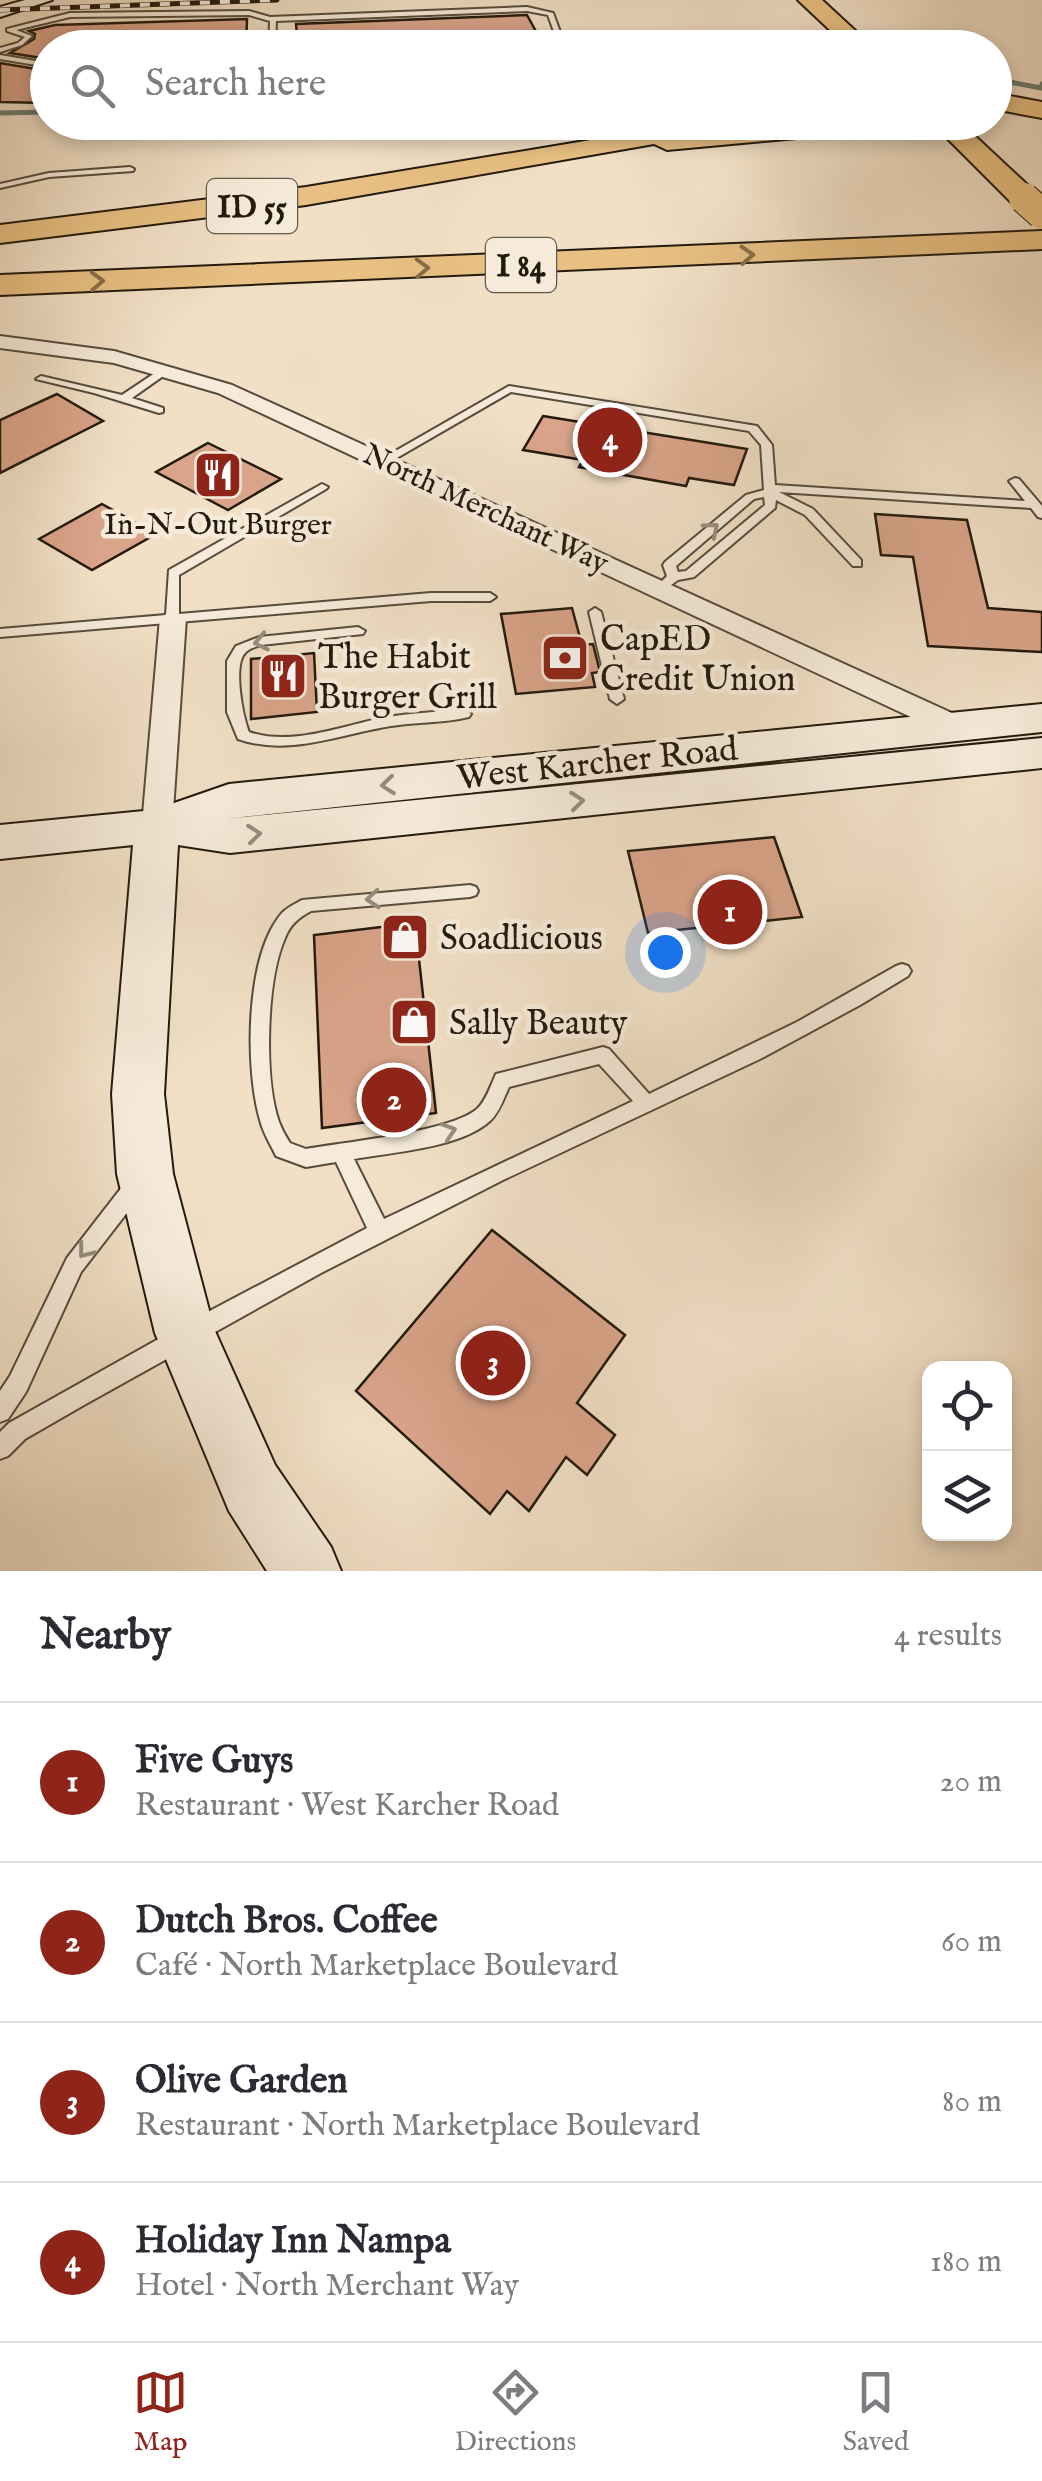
<!DOCTYPE html>
<html lang="en">
<head>
<meta charset="utf-8">
<style>
	body { margin:0; font-family:"IM FELL English",serif; background:#f2f2f3; color:#2b2b33 }
	.controls { position:absolute; right:30px; bottom:30px; display:grid; overflow:hidden; border-radius:20px; box-shadow:0 5px 15px #0003 }
	.controls button { width:90px; height:90px; display:grid; place-items:center; padding:0; border:0; border-bottom:2px solid #e1e1e2; background:#fff; color:#2b2b33; font:50px sans-serif }
	.you { position:absolute; left:665px; top:952px; width:35px; height:35px; margin:-25px; border:8px solid #fff; border-radius:50%; background:#1a73e8; box-shadow:0 0 0 15px #1a73e833 }
	.badge { display:grid; place-items:center; width:65px; height:65px; border-radius:50%; background:#8f2418; color:#fff; font-size:32px; font-weight:700 }
	.pin { position:absolute; translate:-50% -50%; border:5px solid #fff; box-shadow:0 2px 10px #0006 }
	.list { margin:0; padding:0; list-style:none }
	h2 { display:flex; justify-content:space-between; align-items:center; height:130px; margin:0; padding:0 40px; font-size:42px }
	h2 small { font-size:32px; font-weight:400; color:#7c7c81 }
	.list li { display:grid; grid-template-columns:65px 1fr auto; gap:30px; align-items:center; box-sizing:border-box; height:160px; padding:0 40px; border-top:2px solid #e1e1e2 }
	.list b { display:block; font-size:38px; white-space:nowrap }
	.list p { margin:0; font-size:32px; white-space:nowrap; color:#7c7c81 }
	.list em { font-size:32px; font-style:normal; color:#7c7c81 }
	.icon { flex:none; width:55px; height:55px; fill:none; stroke:currentColor; stroke-width:2; stroke-linecap:round; stroke-linejoin:round }
	.map { position:relative; flex:none; width:1042px; height:1571px; overflow:hidden }
	.search { position:absolute; background:#fff; box-shadow:0 5px 15px #0003; left:30px; right:30px; top:30px; height:110px; display:flex; align-items:center; gap:25px; box-sizing:border-box; padding:0 35px; border-radius:55px; color:#7c7c81; font-size:38px }
	.sheet { height:770px; background:#fff }
	nav { display:flex; justify-content:space-around; align-items:center; box-sizing:border-box; height:140px; border-top:2px solid #e1e1e2; background:#fff; font-size:28px; color:#7c7c81 }
	nav a { display:grid; justify-items:center; gap:5px }
	nav .on { color:#8f2418 }
	.map>svg:first-child { display:block }
	.lines { fill:none; stroke-linecap:round; stroke-linejoin:round }
	.stream { stroke:#6b7c73; stroke-width:5 }
	.building { fill:#d9a48a; stroke:#231a0e; stroke-width:2.5 }
	.lane-casing { stroke:#564c3c; stroke-width:4 }
	.street-casing { stroke:#564c3c; stroke-width:4 }
	.secondary-casing { stroke:#231a0e; stroke-width:4 }
	.highway-casing { stroke:#231a0e; stroke-width:4 }
	.lane { fill:#f6ebda; fill-rule:evenodd }
	.street { fill:#f6ebda; fill-rule:evenodd }
	.secondary { fill:#f6ebda; fill-rule:evenodd }
	.highway { fill:#e8c083; fill-rule:evenodd }
	.rail-casing { stroke:#231a0e; stroke-width:5 }
	.rail { stroke:#f6ebda; stroke-width:4; stroke-dasharray:10; stroke-linecap:butt }
	.highway-bridge-casing { stroke:#231a0e; stroke-width:32; stroke-linecap:butt }
	.highway-bridge { stroke:#e8c083; stroke-width:30 }
	.oneway { stroke:#866d48 }
	.oneway2 { stroke:#978d7e }
	.labels { text-anchor:middle; stroke-width:9; stroke-linejoin:round; paint-order:stroke }
	.far-street-label { font-size:30px; fill:#231a0e; stroke:#f6ebda }
	.far-poi-label { font-size:30px; fill:#231a0e; stroke:#f6ebda }
	.shield { fill:#f6ebda; stroke:#62594b; stroke-width:2.5 }
	.shield-label { font-size:32px; font-weight:bold; fill:#231a0e }
	.poi-label { font-size:35px; fill:#231a0e; stroke:#f6ebda; text-anchor:start }
	.street-label { font-size:35px; fill:#231a0e; stroke:#f6ebda }
</style>
</head>
<body>
<div class="map">
<svg width="1042" height="1571" viewBox="0 0 1042 1571">
	<rect width="100%" height="100%" fill="#f1e0c6"/>
	<filter id="stains"><feTurbulence type="fractalNoise" baseFrequency=".002" numOctaves="4"/><feColorMatrix values="0 0 0 0 .2 0 0 0 0 .09 0 0 0 0 .02 0 0 0 .5 -.17"/></filter>
	<radialGradient id="worn" r=".72"><stop offset=".6" stop-color="#630" stop-opacity="0"/><stop offset="1" stop-color="#630" stop-opacity=".3"/></radialGradient>
	<g class="lines">
		<!-- stream -->
		<path class="stream" d="M994 79 1041 88 1042 84
			M0 113 48 112
			M264 122H309"/>
	</g>
	<!-- building -->
	<path class="building" d="M527 15 538 35 298 46 296 24Z
		M247 19 246 48H48V59L10 53 34 39 35 34 29 31 55 25Z
		M0 63 48 71V103L0 102Z
		M57 394 103 421 0 473V420Z
		M543 416 747 449 734 485 689 478 686 486 579 467 583 460 523 450Z
		M208 443 281 479 228 510 156 472Z
		M102 504 156 534 92 570 39 539Z
		M875 514 967 520 988 608 1042 612V652L928 646 913 557 881 555Z
		M572 608 582 645 593 644 600 672 592 673 595 687 516 694 501 614Z
		M314 653 317 712 251 719V659Z
		M774 837 802 917 648 933 628 851Z
		M415 923 436 1113 322 1128 314 935Z
		M492 1230 625 1335 577 1403 615 1435 587 1475 566 1457 529 1511 507 1491 490 1514 356 1391Z"/>
	<g class="lines">
		<!-- lane casing -->
		<g class="lane-casing">
			<path id="lane" d="M527 7 553 13 566 48H560L548 15 527 11 276 21 275 48H269L270 21 249 15 70 17 16 30 32 36 22 45 0 52V48L18 43 25 37 7 31V29L70 13 249 11 270 17Z
				M0 55 48 63V67L0 59Z
				M130 167 134 169 133 171 49 177 0 188V184L49 173Z
				M164 367 173 369 132 398 163 408V412L159 413 94 393 36 379 41 376 122 395Z
				M509 386 757 426 772 445 775 485 1025 501 1009 481 1015 478 1019 479 1042 506V518L1038 517 1031 508 779 492 813 509 861 560V566H853L805 515 776 500 775 508 694 577 678 580 660 593 654 589 667 576 663 565 665 562 746 495 764 490 761 445 749 431 511 392 388 463 384 464 378 461ZM764 497 765 505 686 571 678 572 676 566 754 499Z
				M322 484 328 487 326 489 179 575V614L431 593H490L496 597 490 601H431L0 637V629L166 615 169 570Z
				M595 608 601 612 624 699 617 704 610 699 589 612Z
				M358 627 365 631 363 634 261 645C256 647 250 648 246 652 232 664 243 717 249 732 292 747 344 725 387 717 412 713 438 712 464 709L471 714 469 717C444 723 417 722 391 726 340 734 289 757 238 739L227 712V661L236 646 259 637Z
				M470 885 476 887 478 891 476 895 470 897 311 911C298 918 290 925 285 938 266 981 264 1079 279 1122 282 1130 286 1137 290 1143L306 1149C345 1142 450 1132 477 1109 486 1101 491 1085 496 1074L603 1047 609 1049 649 1094 797 1022 896 966 902 964 908 966 911 971 908 976 860 1005 760 1059 503 1180 321 1273 84 1405 25 1439 8 1456 0 1459V1432L9 1423 187 1323 367 1228 336 1162 306 1167 276 1156C271 1145 263 1133 260 1120 245 1068 245 956 282 913 288 907 295 904 302 900ZM599 1064 633 1101 384 1219 354 1159C394 1152 460 1148 490 1121 499 1113 504 1098 509 1087Z
				M136 1176 143 1178 146 1185 143 1192 81 1272 26 1392 8 1419 0 1422V1391L10 1376 67 1258 129 1178Z"/>
		</g>
		<!-- street casing -->
		<g class="street-casing">
			<path id="street" d="M0 336 114 351 232 385 965 719 969 726 965 733H945L218 393 114 363 0 348Z
				M173 610 186 618 172 826 168 834 157 837 146 834 142 826 160 618Z"/>
		</g>
		<!-- secondary casing -->
		<g class="secondary-casing">
			<path id="secondary" d="M25 0H52L0 17V7Z
				M1042 704V732L224 819 1042 738V768L230 853 178 845 164 1094 173 1174 214 1329 275 1465 331 1547 341 1571H267L229 1511 155 1333 117 1174 112 1094 133 845 0 859V825L154 810 229 784Z"/>
		</g>
		<!-- highway casing -->
		<g class="highway-casing">
			<path id="highway" d="M798 0H822L874 48H849Z
				M994 93 1042 102V118L994 109Z
				M673 122H717L704 130 790 122H896L883 130 667 150 654 144 306 205 0 243V225L306 187 597 139Z
				M931 122H960L1035 192 1039 198 1035 204H1013Z
				M1042 231V249L0 295V275Z"/>
		</g>
		<!-- lane -->
		<use href="#lane" class="lane"/>
		<!-- street -->
		<use href="#street" class="street"/>
		<!-- secondary -->
		<use href="#secondary" class="secondary"/>
		<!-- highway -->
		<use href="#highway" class="highway"/>
		<!-- rail casing -->
		<g class="rail-casing">
			<path id="rail" d="M0 10 277 0"/>
		</g>
		<!-- rail -->
		<use href="#rail" class="rail"/>
		<!-- highway-bridge casing -->
		<g class="highway-bridge-casing">
			<path id="highway-bridge" d="M1024 198 1042 214"/>
		</g>
		<!-- highway-bridge -->
		<use href="#highway-bridge" class="highway-bridge"/>
	</g>
	<!-- one-way arrows -->
	<defs><path id="oneway-chevron" d="M-2-3.5L2.5 0L-2 3.5" fill="none" stroke-width="1.6" stroke-linecap="round" stroke-linejoin="round" transform="scale(2.5)"/></defs>
	<g class="oneway">
		<use href="#oneway-chevron" transform="translate(747 255) rotate(-3)"/>
		<use href="#oneway-chevron" transform="translate(422 268) rotate(-2)"/>
		<use href="#oneway-chevron" transform="translate(97 281) rotate(-2)"/>
	</g>
	<g class="oneway2">
		<use href="#oneway-chevron" transform="translate(712 529) rotate(-40)"/>
		<use href="#oneway-chevron" transform="translate(261 642) rotate(168)"/>
		<use href="#oneway-chevron" transform="translate(388 785) rotate(174)"/>
		<use href="#oneway-chevron" transform="translate(577 801) rotate(-6)"/>
		<use href="#oneway-chevron" transform="translate(254 834) rotate(-6)"/>
		<use href="#oneway-chevron" transform="translate(373 899) rotate(175)"/>
		<use href="#oneway-chevron" transform="translate(449 1131) rotate(-18)"/>
		<use href="#oneway-chevron" transform="translate(85 1251) rotate(128)"/>
	</g>
	<!-- icons -->
	<defs>
		<g id="restaurant-square" transform="scale(2.5)"><rect x="-9" y="-9" width="18" height="18" rx="4" fill="#8f2418" stroke="#f6ebda"/><path d="M-5-6h1v4h1v-4h1v4h1v-4h1v5L-1.5 .5V6h-2V.5L-5-1ZM5-6V6H3V1.5H1.5Q1.5-4 5-6Z" fill="#fff"/></g>
		<g id="bank-square" transform="scale(2.5)"><rect x="-9" y="-9" width="18" height="18" rx="4" fill="#8f2418" stroke="#f6ebda"/><path d="M-6-4H6V4H-6ZM0-2.3a2.3 2.3 0 1 0 0 4.6a2.3 2.3 0 1 0 0-4.6Z" fill="#fff"/></g>
		<g id="shop-square" transform="scale(2.5)"><rect x="-9" y="-9" width="18" height="18" rx="4" fill="#8f2418" stroke="#f6ebda"/><path d="M-5-2.5h2.3a2.7 3.5 0 0 1 5.4 0H5L5.5 6h-11ZM-1.5-2.5h3a1.5 2.3 0 0 0-3 0Z" fill="#fff"/></g>
	</defs>
	<g fill-rule="evenodd">
		<use href="#restaurant-square" x="218" y="475"/>
		<use href="#bank-square" x="565" y="658"/>
		<use href="#restaurant-square" x="283" y="676"/>
		<use href="#shop-square" x="405" y="937"/>
		<use href="#shop-square" x="414" y="1022"/>
	</g>
	<g class="labels">
		<!-- far-street labels -->
		<g class="far-street-label">
			<text transform="translate(486 508) rotate(25)" y="10">North Merchant Way</text>
		</g>
		<!-- far-poi labels -->
		<g class="far-poi-label">
			<text x="218" y="534">In-N-Out Burger</text>
		</g>
		<!-- shield labels -->
		<g class="shield">
			<rect x="207" y="179" width="90" height="54" rx="8"/>
			<rect x="486" y="238" width="70" height="54" rx="8"/>
		</g>
		<g class="shield-label">
			<text x="252" y="217">ID 55</text>
			<text x="521" y="276">I 84</text>
		</g>
		<!-- poi labels -->
		<g class="poi-label">
			<text x="600" y="650">CapED<tspan x="600" dy="40">Credit Union</tspan></text>
			<text x="318" y="668">The Habit<tspan x="318" dy="40">Burger Grill</tspan></text>
			<text x="440" y="949">Soadlicious</text>
			<text x="449" y="1034">Sally Beauty</text>
		</g>
		<!-- street labels -->
		<g class="street-label">
			<text transform="translate(597 762) rotate(-6)" y="12">West Karcher Road</text>
		</g>
	</g>
	<rect width="100%" height="100%" filter="url(#stains)"/>
	<rect width="100%" height="100%" fill="url(#worn)"/>
</svg>
<div class="controls">
<button><svg class="icon" aria-label="locate" viewBox="0 0 24 24"><circle cx="12" cy="12" r="6"/><path d="M12 2v4M12 18v4M2 12h4M18 12h4"/></svg></button>
<button><svg class="icon" aria-label="layers" viewBox="0 0 24 24"><path d="M12 4l9 5-9 5-9-5zM3 14l9 5 9-5"/></svg></button>
</div>
<div class="you"></div>
<div class="pin badge" style="left:730px;top:912px">1</div>
<div class="pin badge" style="left:394px;top:1100px">2</div>
<div class="pin badge" style="left:493px;top:1363px">3</div>
<div class="pin badge" style="left:610px;top:440px">4</div>
<div class="search"><svg class="icon" aria-label="search" viewBox="0 0 24 24"><circle cx="10" cy="10" r="6"/><path d="M15 15l6 6"/></svg>Search here</div>
</div>
<section class="sheet">
<h2>Nearby<small>4 results</small></h2>
<ul class="list">
<li><span class="badge">1</span><div><b>Five Guys</b><p>Restaurant · West Karcher Road</p></div><em>20 m</em></li>
<li><span class="badge">2</span><div><b>Dutch Bros. Coffee</b><p>Café · North Marketplace Boulevard</p></div><em>60 m</em></li>
<li><span class="badge">3</span><div><b>Olive Garden</b><p>Restaurant · North Marketplace Boulevard</p></div><em>80 m</em></li>
<li><span class="badge">4</span><div><b>Holiday Inn Nampa</b><p>Hotel · North Merchant Way</p></div><em>180 m</em></li>
</ul>
</section>
<nav>
<a class="on"><svg class="icon" aria-label="map" viewBox="0 0 24 24"><path d="M3 6l6-2 6 2 6-2v14l-6 2-6-2-6 2zM9 4v14M15 6v14"/></svg>Map</a>
<a><svg class="icon" aria-label="directions" viewBox="0 0 24 24"><path d="M12 3l9 9-9 9-9-9zM9 14v-3h6M13 9l2 2-2 2"/></svg>Directions</a>
<a><svg class="icon" aria-label="saved" viewBox="0 0 24 24"><path d="M7 4h10v16l-5-4-5 4z"/></svg>Saved</a>
</nav>
</body>
</html>
